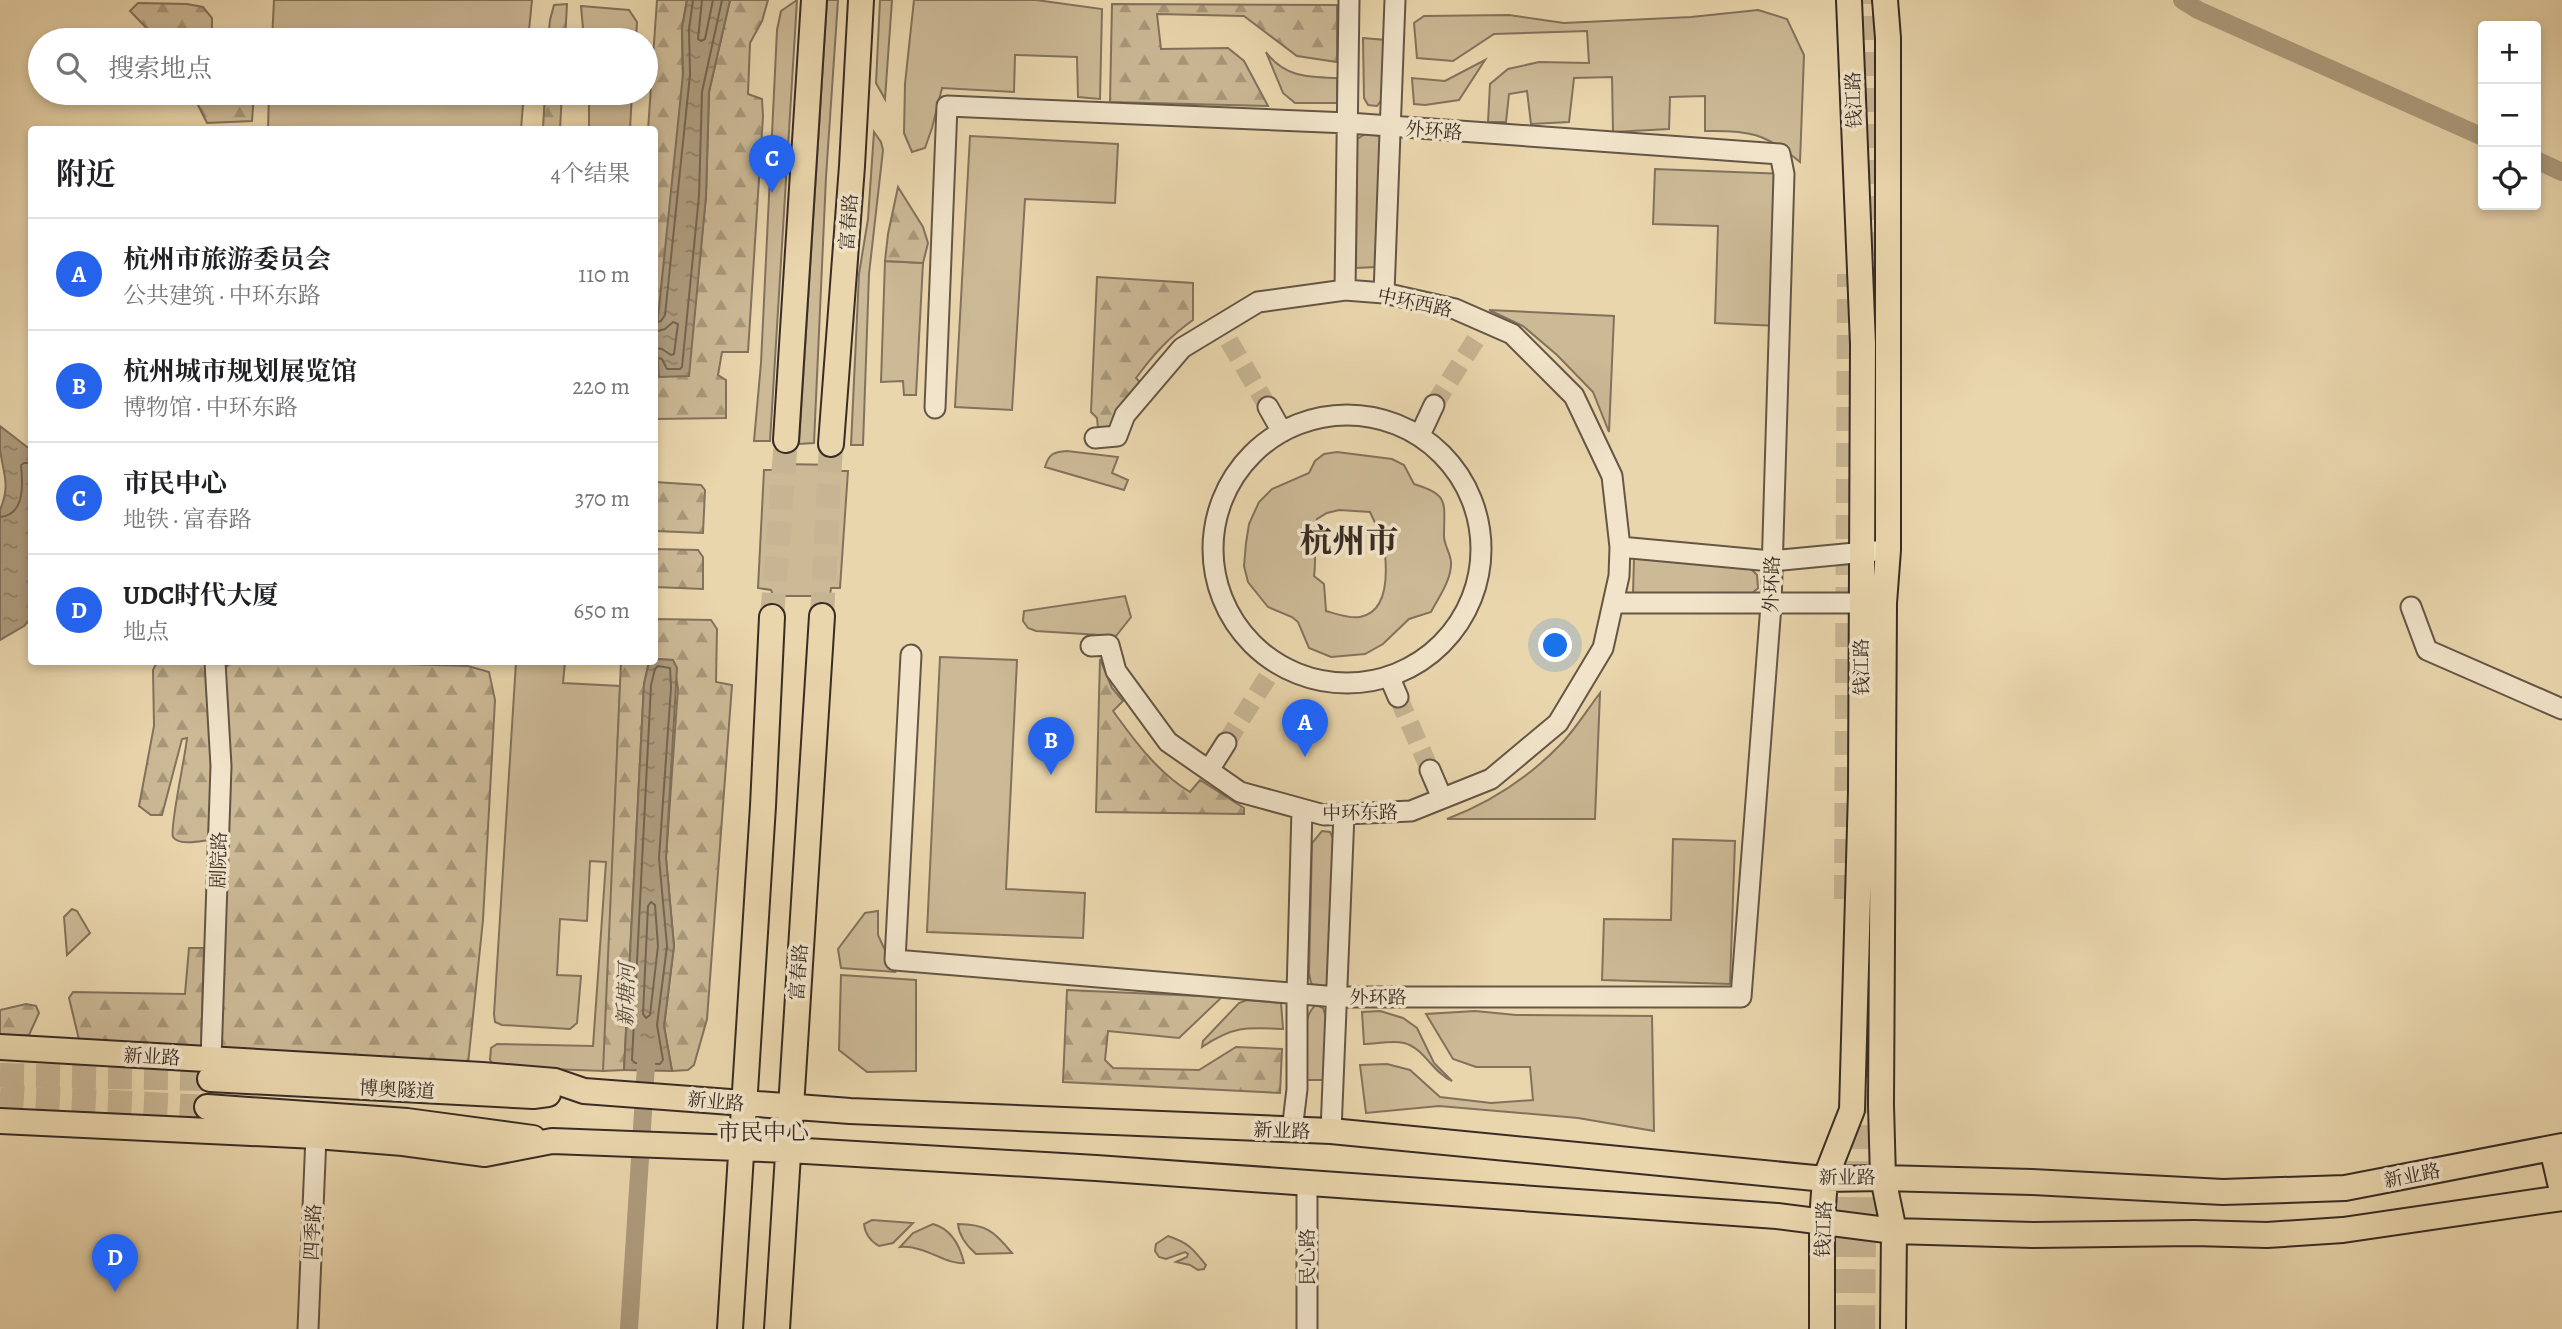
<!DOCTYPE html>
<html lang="zh">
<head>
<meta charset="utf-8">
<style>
	body { margin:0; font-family:Alegreya,"Noto Serif SC",serif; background:#f2f2f2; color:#202124 }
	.controls { position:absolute; right:21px; top:21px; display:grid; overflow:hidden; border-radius:7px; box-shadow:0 4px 10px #0003 }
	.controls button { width:63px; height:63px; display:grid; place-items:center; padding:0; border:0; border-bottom:2px solid #e0e0e0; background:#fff; color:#202124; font:35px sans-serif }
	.you { position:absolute; left:1556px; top:646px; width:24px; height:24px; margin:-18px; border:5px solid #fff; border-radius:50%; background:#1a73e8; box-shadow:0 0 0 10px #1a73e833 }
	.badge { display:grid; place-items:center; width:46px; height:46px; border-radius:50%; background:#2563eb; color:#fff; font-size:23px; font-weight:700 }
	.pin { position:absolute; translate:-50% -58px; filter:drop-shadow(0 2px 4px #0008) }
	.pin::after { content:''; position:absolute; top:37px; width:24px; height:21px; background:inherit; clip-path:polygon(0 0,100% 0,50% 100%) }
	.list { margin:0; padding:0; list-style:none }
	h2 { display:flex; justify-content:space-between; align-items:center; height:91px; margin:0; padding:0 28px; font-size:30px }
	h2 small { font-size:23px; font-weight:400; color:#757577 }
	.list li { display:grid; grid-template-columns:46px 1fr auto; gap:21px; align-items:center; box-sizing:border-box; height:112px; padding:0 28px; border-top:2px solid #e0e0e0 }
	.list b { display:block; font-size:26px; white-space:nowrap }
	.list p { margin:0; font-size:23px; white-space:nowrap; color:#757577 }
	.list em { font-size:23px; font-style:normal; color:#757577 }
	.icon { flex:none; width:38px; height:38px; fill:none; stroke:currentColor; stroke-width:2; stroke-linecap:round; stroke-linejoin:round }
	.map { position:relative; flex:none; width:2562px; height:1329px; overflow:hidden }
	.search { position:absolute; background:#fff; box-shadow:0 4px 10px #0003; left:28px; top:28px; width:630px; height:77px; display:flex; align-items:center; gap:18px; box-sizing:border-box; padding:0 24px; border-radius:38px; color:#757577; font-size:26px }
	.panel { position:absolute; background:#fff; box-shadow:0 4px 10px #0003; left:28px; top:126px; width:630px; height:539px; border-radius:7px }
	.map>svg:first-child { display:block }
	.green { fill:#ccb996; stroke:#82725d; stroke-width:2; fill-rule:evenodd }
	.forest { fill:url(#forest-firs); stroke:#82725d; stroke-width:2 }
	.water { fill:url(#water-ripples); stroke:#7f6f5a; stroke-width:2 }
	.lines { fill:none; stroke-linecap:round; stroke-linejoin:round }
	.shore { stroke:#746451; stroke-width:2 }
	.canal { stroke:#ae9c7e; stroke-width:18 }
	.minor-tunnel { stroke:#c7b492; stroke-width:19; stroke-dasharray:19 10; stroke-linecap:butt }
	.major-tunnel { stroke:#c7b492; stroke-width:24; stroke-dasharray:24 12; stroke-linecap:butt }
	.minor-casing { stroke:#655646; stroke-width:23 }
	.major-casing { stroke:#392c24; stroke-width:28 }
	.minor { stroke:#f1e4ca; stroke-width:19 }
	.major { stroke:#ead6ad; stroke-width:24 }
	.labels { text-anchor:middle; stroke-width:7; stroke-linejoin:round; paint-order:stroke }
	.street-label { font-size:19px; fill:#392c24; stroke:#f1e4ca }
	.water-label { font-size:21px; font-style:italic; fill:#56483a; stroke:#f1e4ca }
	.quarter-label { font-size:23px; fill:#392c24; stroke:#f1e4ca }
	.town-label { font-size:33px; font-weight:bold; fill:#392c24; stroke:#f1e4ca }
</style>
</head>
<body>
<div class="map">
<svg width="2562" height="1329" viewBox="0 0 2562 1329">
	<defs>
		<pattern id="forest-firs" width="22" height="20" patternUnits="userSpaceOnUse" patternTransform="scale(1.75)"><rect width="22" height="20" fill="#ccb996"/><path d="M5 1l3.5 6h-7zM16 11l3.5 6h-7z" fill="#a7977a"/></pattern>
		<pattern id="water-ripples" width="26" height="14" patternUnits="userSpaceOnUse" patternTransform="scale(1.75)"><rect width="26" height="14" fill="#ae9c7e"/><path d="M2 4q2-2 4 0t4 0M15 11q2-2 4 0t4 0" fill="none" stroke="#8f7f67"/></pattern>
	</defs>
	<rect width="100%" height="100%" fill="#ead6ad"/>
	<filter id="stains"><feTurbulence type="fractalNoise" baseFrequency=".00286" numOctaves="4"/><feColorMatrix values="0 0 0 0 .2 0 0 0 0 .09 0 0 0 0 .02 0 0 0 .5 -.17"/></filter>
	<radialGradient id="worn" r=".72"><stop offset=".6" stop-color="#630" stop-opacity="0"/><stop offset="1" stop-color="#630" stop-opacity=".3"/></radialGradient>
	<!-- green -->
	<path class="green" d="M274 0H532L528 40H272Z
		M797 0 770 441H754L761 363 777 30 781 11Z
		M827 0H838L826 177 814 443 799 444Z
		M880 0H892L885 99 876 83Z
		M914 0H1036L1102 9 1100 99 1078 97 1077 57 1015 55 1014 92 942 88 932 128 925 148 912 152 904 133 905 84Z
		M581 6 629 10 637 22 636 40H584Z
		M1758 10 1787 19 1804 55 1800 162C1765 133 1749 130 1705 131V96L1670 97 1669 129 1613 132 1612 77 1574 78 1569 122 1531 124 1527 91 1509 94 1506 122H1488L1490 84 1508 69 1539 62 1589 63 1587 31 1494 34 1453 61 1417 58 1414 23 1424 16 1509 15 1564 23 1691 17Z
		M1363 38 1385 40 1384 97 1377 106 1368 105 1364 98Z
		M1266 52C1284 77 1308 77 1337 78V103H1295L1283 93Z
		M1485 60 1459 100 1425 105 1414 104 1412 78 1445 81Z
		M269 93H524L521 129H268Z
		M589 93H632L630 129H589Z
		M874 132 881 142 883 150 869 274 863 445H851L859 274 868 219Z
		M1367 133 1379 136 1384 145 1376 267 1356 268 1357 139Z
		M970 136 1118 144 1115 203 1025 199 1012 410 955 407Z
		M1655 169 1784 174 1778 326 1715 323 1718 226 1653 224Z
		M885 261 923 263 916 395H904L903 381 881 382Z
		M1489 310 1614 316 1609 432 1593 392 1557 355 1523 326Z
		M1067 451 1118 457 1112 473 1128 480 1124 490 1045 467C1049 454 1053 452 1067 451Z
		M1337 452 1392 459 1404 465 1414 484C1450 495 1444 502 1444 536 1444 545 1450 552 1451 562 1452 579 1439 597 1431 612L1409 619 1383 644 1365 654 1331 657 1309 648 1298 622 1292 617 1268 607 1248 582 1244 566 1246 543 1249 524 1259 502 1272 489 1309 473 1315 461 1324 454ZM1339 510 1370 512 1376 525H1381L1383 531 1393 535 1395 540 1385 554C1387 575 1388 612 1360 617 1350 619 1337 614 1326 611L1324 584 1314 576C1317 556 1312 539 1317 519L1327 513Z
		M780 464 840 465V471H848L840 588H831L830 596H773L771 590 758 588 764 470H779Z
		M1634 558 1748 566 1757 575 1758 588 1747 598 1633 593Z
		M1125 596 1131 617 1116 636 1036 631 1028 628 1023 621 1024 611Z
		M940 657 1017 660 1006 889 1085 893 1083 938 927 932Z
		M516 662H565L563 683 620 686 604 1071 495 1067 490 1060 491 1048 497 1044 593 1046 606 862 590 861 587 921 560 919 557 975 581 976 577 1023 570 1029 502 1025 495 1022 494 1014Z
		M1600 693 1595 819H1447C1489 803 1528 778 1560 745 1575 730 1587 710 1600 693Z
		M1322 831 1330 832 1336 844 1330 979 1327 985 1317 989 1311 983 1309 973 1312 843Z
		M1673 839 1735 841 1730 984 1602 980 1604 919 1671 920Z
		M72 909 77 911 90 933 67 955 64 917Z
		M878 911V935L895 972 841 968 838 949 865 913Z
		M841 975 916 980V1071L867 1072 839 1050Z
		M1247 1000 1281 1003 1283 1029C1246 1027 1233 1026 1202 1047L1203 1041 1239 1003Z
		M1316 1005 1323 1008 1327 1020 1324 1080H1305C1305 1059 1299 1018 1316 1005Z
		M1380 1011 1403 1018 1417 1028 1434 1063 1452 1081C1433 1073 1424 1048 1404 1043 1392 1040 1376 1044 1364 1044L1362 1012Z
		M1475 1011 1516 1015 1652 1016 1654 1131 1578 1118 1439 1106 1366 1113 1360 1065 1387 1064 1410 1070 1440 1097 1491 1103 1533 1100 1530 1067H1476L1453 1059 1426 1014Z
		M872 1220 913 1223 893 1243 879 1246C870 1241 865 1233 864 1224Z
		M933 1224C951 1229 960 1246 964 1263 946 1265 925 1245 900 1247L913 1233Z
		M958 1224C986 1224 995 1232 1012 1253L976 1254C967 1246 959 1237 958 1224Z
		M1168 1236C1189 1243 1193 1249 1206 1265L1204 1269 1198 1270 1190 1265 1176 1262 1187 1257 1188 1254 1185 1252 1166 1259 1159 1257 1155 1251 1156 1244Z"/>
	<!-- forest -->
	<path class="forest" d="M657 0H687L682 28 688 376 706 196 709 92 730 0H768L762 21 750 43 748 94 762 99 763 116 748 352H722L718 375 726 380V418L655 419 654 130H648Z
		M138 3 187 4 203 7 212 18V40H158L130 11Z
		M567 4 565 40H548L550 20 554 5Z
		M1112 4 1337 5V62L1297 56 1244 16 1157 14 1161 49 1228 48 1244 61 1268 106 1110 102Z
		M192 93H213V102L229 103 231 93H254L252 121 207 123Z
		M545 93H562L560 129H543Z
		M898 187 923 227 928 243 923 263 885 261 888 234Z
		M1097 277 1193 283V320C1169 337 1153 355 1136 378L1141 383 1116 413 1109 429 1101 431 1098 428 1097 418 1091 412Z
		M655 482 701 485 705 490 703 533 655 531Z
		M655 549 698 550 703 557V589L655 587Z
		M655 619 711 620 717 629 716 682 732 685 707 1019 694 1065 688 1070 672 1071 664 1026 674 946 666 858 678 688 673 660 655 659Z
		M1100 659 1112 688 1123 701 1113 711C1134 740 1158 773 1190 792L1200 780 1244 808V814L1096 812Z
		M157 662H207L212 745 210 840C200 841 179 846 173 837 169 830 186 753 187 738L182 739 162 815H151L139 806 154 726 153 670Z
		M233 662H334L468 666 489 672 495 700 483 920 468 1064 219 1050 216 674Z
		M621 662H649L644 684 624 1070 603 1071Z
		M189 948H204L201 1051 81 1048 69 998 73 992 185 994Z
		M1067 990 1222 997 1179 1038 1108 1031 1105 1060 1113 1068 1199 1070 1236 1047 1282 1049 1280 1093 1063 1082Z
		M26 1004 36 1006 39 1013 29 1035 0 1036V1010Z"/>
	<!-- water -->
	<path class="water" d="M687 0H730L709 92 706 196 689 376 659 377 656 337 683 74 682 28Z
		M0 426 31 450 32 617 24 626 0 640V510C11 484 3 474 0 449 0 442 0 434 0 426Z
		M655 659 673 660 677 668 666 858 674 946 664 1026 672 1071 624 1070 644 684 649 662H654Z"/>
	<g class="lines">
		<!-- shore -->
		<path class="shore" d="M702 0 698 39 701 41 705 39 713 0
			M654 323 661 321 665 315 690 75 689 29 693 0
			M654 332 665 329 673 322 678 324 674 354 671 355 662 349 654 348
			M654 357 662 359 667 369H680L682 367 699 196 702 92 722 0
			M0 517C25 515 23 484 21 465L24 463H32
			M658 666 670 668 671 688 659 858 667 946 657 1025 663 1060 660 1064 635 1063 632 1060 651 685 655 669Z
			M651 902 655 905 658 946 650 1015 646 1018 643 1014 648 906Z"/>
		<!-- canal -->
		<path class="canal" d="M2182 0 2198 10 2483 137
			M2536 160 2562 172
			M629 1329 647 1050"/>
		<!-- minor-tunnel -->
		<path class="minor-tunnel" d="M1229 341 1268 407
			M1434 405 1478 336
			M1398 697 1430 770
			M1226 743 1269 675"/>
		<!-- major-tunnel -->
		<path class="major-tunnel" d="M1872 292 1874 0
			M822 616 831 444
			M772 617 786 440
			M1846 899 1849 274
			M0 1075 210 1079
			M0 1096 207 1107
			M1844 1329 1845 1128
			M1863 1329 1866 1039"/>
		<!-- minor casing -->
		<g class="minor-casing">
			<path id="minor" d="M1345 290 1349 0
				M1384 293 1395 0
				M1268 407 1282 432
				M1213 549a134 134 0 1 1 268 0a134 134 0 1 1-268 0Z
				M1420 435 1434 405
				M1620 547 1771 561 1876 551
				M1613 603H1874
				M2411 607 2427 650 2562 709
				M1091 646 1109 645 1116 671 1168 742 1240 792 1324 815 1411 811 1491 779 1558 723 1603 648 1619 576 1620 547 1612 476 1574 396 1512 334 1455 309 1384 293 1345 290 1258 302 1182 348 1125 415 1117 436 1095 438
				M911 655 895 960 1337 997H1741L1771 605 1784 174 1780 154 1348 123 947 106 935 408
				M1389 676 1398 697
				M1209 770 1226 743
				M1430 770 1442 798
				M211 1059 221 766 215 662
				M1292 1131 1297 1089V993L1302 809
				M1331 1131 1344 814
				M1307 1184V1329
				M308 1329 316 1136"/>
		</g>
		<!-- major casing -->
		<g class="major-casing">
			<path id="major" d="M1885 0 1888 38V550L1884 603 1881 1105 1883 1178 1894 1231 1893 1329
				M786 440 814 0
				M831 444 852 166 861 0
				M0 1047 482 1075 555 1081 584 1091 850 1111 1331 1131 1825 1179 1883 1178 2032 1182 2223 1192 2345 1188 2562 1146
				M210 1079 533 1096 548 1094
				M207 1107 407 1121 533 1138
				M0 1121 316 1136 403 1143 485 1154 552 1141 788 1150 1096 1168 1777 1216 1894 1231 2033 1235 2194 1233 2267 1235 2343 1230 2562 1198
				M2552 1148 2562 1191
				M730 1329 763 806 772 617
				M777 1329 822 616
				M1822 1329V1220L1825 1179 1852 1110 1861 791 1863 344 1849 0"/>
		</g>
		<!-- minor -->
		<use href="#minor" class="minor"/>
		<!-- major -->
		<use href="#major" class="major"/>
	</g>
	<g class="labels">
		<!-- street labels -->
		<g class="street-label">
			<text transform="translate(1853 100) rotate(-92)" y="7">钱江路</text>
			<text transform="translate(1434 130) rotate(4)" y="7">外环路</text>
			<text transform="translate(848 222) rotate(-86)" y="7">富春路</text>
			<text transform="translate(1415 302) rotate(12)" y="7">中环西路</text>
			<text transform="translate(1771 584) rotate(-88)" y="7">外环路</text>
			<text transform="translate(1861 667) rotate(-90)" y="7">钱江路</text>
			<text transform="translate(1360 812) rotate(-1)" y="7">中环东路</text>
			<text transform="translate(218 860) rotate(-88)" y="7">剧院路</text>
			<text transform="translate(798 972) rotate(-86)" y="7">富春路</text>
			<text x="1378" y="1004">外环路</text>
			<text transform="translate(152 1056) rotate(3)" y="7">新业路</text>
			<text transform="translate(397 1089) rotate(3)" y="7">博奥隧道</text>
			<text transform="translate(716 1101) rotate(5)" y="7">新业路</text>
			<text transform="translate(1282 1130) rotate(2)" y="7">新业路</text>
			<text transform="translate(2412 1175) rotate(-11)" y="7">新业路</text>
			<text x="1847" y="1184">新业路</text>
			<text transform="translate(1823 1229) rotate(-88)" y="7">钱江路</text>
			<text transform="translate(312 1232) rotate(-87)" y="7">四季路</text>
			<text transform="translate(1307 1257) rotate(-90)" y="7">民心路</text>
		</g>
		<!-- water labels -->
		<g class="water-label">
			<text transform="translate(626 995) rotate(-88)" y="7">新塘河</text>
		</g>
		<!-- quarter labels -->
		<g class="quarter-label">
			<text x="763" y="1140">市民中心</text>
		</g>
		<!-- town labels -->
		<g class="town-label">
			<text x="1349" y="552">杭州市</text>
		</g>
	</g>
	<rect width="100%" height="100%" filter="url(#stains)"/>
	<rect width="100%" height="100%" fill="url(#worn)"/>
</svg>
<div class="controls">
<button>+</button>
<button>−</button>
<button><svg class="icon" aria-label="locate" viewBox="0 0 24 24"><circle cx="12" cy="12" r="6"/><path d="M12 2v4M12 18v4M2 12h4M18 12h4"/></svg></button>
</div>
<div class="you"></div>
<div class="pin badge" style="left:1305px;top:757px">A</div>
<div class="pin badge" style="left:1051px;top:775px">B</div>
<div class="pin badge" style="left:772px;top:193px">C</div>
<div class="pin badge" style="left:115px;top:1292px">D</div>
<div class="search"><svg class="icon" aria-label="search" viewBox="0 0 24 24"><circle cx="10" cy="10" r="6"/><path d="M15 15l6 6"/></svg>搜索地点</div>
<section class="panel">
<h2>附近<small>4个结果</small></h2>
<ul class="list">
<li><span class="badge">A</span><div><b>杭州市旅游委员会</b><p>公共建筑 · 中环东路</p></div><em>110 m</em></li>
<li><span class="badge">B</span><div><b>杭州城市规划展览馆</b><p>博物馆 · 中环东路</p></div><em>220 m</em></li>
<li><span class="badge">C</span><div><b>市民中心</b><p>地铁 · 富春路</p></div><em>370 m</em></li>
<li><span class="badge">D</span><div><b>UDC时代大厦</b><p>地点</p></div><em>650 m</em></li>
</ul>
</section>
</div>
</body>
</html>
